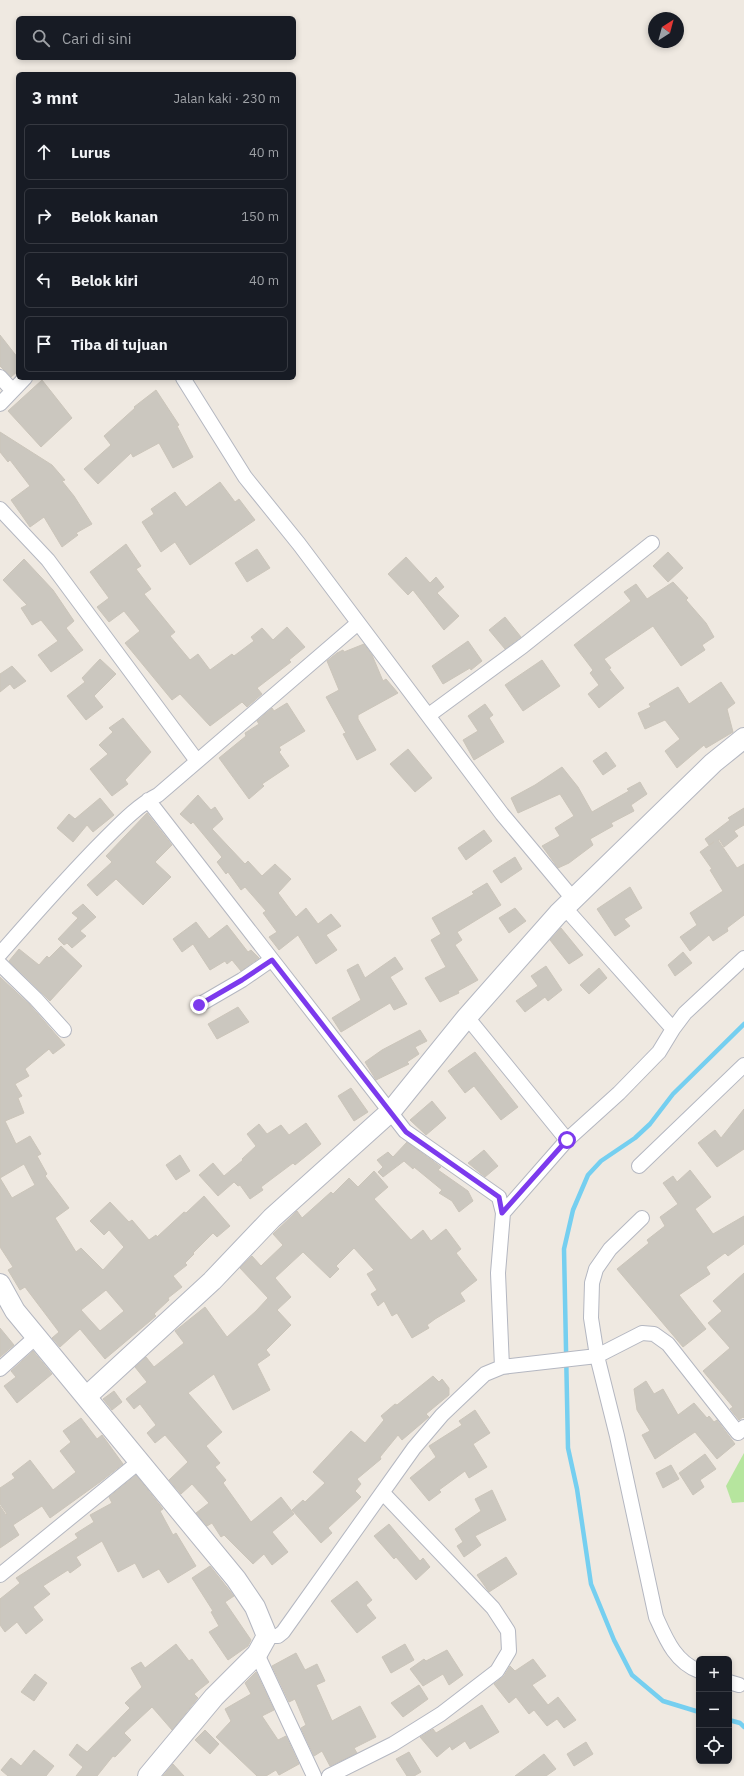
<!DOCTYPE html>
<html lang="id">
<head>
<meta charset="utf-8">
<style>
	body { margin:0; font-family:"IBM Plex Sans",sans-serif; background:#242831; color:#f1f3f6 }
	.controls { position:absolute; right:12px; bottom:12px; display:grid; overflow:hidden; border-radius:6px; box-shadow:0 2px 6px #0003 }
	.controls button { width:36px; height:36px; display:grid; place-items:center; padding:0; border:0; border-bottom:1px solid #363941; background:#171b24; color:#f1f3f6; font:20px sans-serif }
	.compass { position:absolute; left:648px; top:12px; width:36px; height:36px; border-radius:50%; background:#171b24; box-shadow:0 2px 6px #0003; rotate:36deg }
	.stop { position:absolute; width:12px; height:12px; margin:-9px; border:3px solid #7c3aed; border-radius:50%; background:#fff }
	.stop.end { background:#7c3aed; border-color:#fff; box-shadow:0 1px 4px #0008 }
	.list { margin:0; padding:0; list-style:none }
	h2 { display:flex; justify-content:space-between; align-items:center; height:52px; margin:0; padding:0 16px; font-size:17px }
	h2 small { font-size:13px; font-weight:400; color:#9ea1a6 }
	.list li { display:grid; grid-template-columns:26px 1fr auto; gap:12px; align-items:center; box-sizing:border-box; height:56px; margin:0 8px 8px; padding:0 8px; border:1px solid #363941; border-radius:6px }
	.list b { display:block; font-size:15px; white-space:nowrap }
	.list em { font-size:13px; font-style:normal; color:#9ea1a6 }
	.icon { flex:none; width:22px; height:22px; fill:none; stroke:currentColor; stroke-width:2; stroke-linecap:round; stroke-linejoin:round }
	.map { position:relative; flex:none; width:744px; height:1776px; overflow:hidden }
	.search { position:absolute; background:#171b24; box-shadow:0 2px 6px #0003; left:16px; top:16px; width:280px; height:44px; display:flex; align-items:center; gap:10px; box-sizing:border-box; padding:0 14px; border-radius:6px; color:#9ea1a6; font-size:15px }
	.panel { position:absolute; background:#171b24; box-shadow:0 2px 6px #0003; left:16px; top:72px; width:280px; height:308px; border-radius:6px }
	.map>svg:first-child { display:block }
	.green { fill:#b6e59e }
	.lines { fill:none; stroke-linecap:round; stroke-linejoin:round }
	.stream { stroke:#75cff0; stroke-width:4.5 }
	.building { fill:#cbc7bf; stroke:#cbc5ba; fill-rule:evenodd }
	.minor-casing { stroke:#b4b7c1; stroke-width:16 }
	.secondary-casing { stroke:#b4b7c1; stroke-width:22 }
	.minor { stroke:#fff; stroke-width:14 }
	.secondary { stroke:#fff; stroke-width:20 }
	.route { stroke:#7c3aed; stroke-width:5 }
</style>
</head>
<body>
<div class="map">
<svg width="744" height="1776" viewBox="0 0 744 1776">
	<rect width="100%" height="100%" fill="#efe9e1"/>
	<!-- green -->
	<path class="green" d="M744 1453V1502L732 1503 726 1486Z"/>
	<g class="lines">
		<!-- stream -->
		<path class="stream" d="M699 1712 663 1701 632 1675 614 1640 591 1584 577 1489 568 1448 564 1249 573 1210 588 1175 601 1161 635 1138 650 1124 673 1094 744 1024
			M729 1720 740 1723 744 1727"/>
	</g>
	<!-- building -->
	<path class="building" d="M0 335 18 358V371L11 377 0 366Z
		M42 380 72 418 41 447 8 411Z
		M156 390 179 425 177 426 193 457 173 468 159 443 133 457 131 453 98 484 84 469 111 445 104 436 135 408 134 407Z
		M0 432 52 465 65 480 62 481 74 496 92 524 76 533 78 535 62 547 44 517 30 527 11 500 30 486 10 460 8 462 0 452Z
		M220 482 235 502 239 499 255 520 190 565 175 542 161 552 142 522 154 514 151 509 175 492 186 507Z
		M126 544 141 566 136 569 151 589 144 594 175 632 170 636 190 660 198 654 210 670 232 654 234 656 254 641 251 637 262 628 273 640 287 627 305 647 289 660 291 662 257 688 262 694 247 707 242 702 210 726 180 694 172 700 125 643 140 631 124 611 109 622 97 607 109 598 90 572Z
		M257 549 270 568 247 582 235 563Z
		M668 552 683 568 668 582 653 566Z
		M406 557 430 583 436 577 444 587 437 593 459 616 444 630 413 590 408 595 388 574Z
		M24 559 53 590 74 621 66 628 83 650 51 672 38 655 58 641 41 620 32 625 21 608 27 605 3 580Z
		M673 582 688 598 686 600 706 623 714 637 702 645 705 650 681 666 653 626 604 659 611 668 609 669 624 688 599 708 588 694 599 685 590 673 593 670 574 645 631 601 624 592 636 584 647 599Z
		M505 617 521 637 505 649 489 630Z
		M468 641 482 661 471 670 470 668 443 684 432 666Z
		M364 644 372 655 383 681 386 679 398 693 358 715V719L376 750 357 760 343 734 346 733 326 697 339 690 327 661 337 653 343 650 344 652Z
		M100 659 116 674 94 696 103 707 86 720 67 696 85 682 82 678Z
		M542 660 560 686 523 711 505 685Z
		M12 666 26 681 14 689 10 684 0 692V674Z
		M721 682 735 703 727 709 733 732 706 748 704 745 677 768 665 751 680 739 665 720 645 729 638 713 651 707 649 704 678 687 689 704Z
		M287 703 305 731 279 747 281 750 279 752 289 766 262 784 264 786 249 799 219 758 246 736 245 733 259 724 257 721 272 708 274 711Z
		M485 704 493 715 489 718 504 742 474 760 463 740 478 731 468 716Z
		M123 718 151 752 125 780 128 784 112 796 90 769 108 754 99 745 113 732 109 728Z
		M408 749 432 778 415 792 390 764Z
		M606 752 616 766 603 775 593 761Z
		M562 767 578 787 592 812 629 791 627 789 640 782 647 794 631 805 634 811 611 823 613 826 590 839 593 845 569 863 558 868 542 846 560 836 555 828 574 816 560 794 518 813 511 798 535 785Z
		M198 795 211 810 215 807 223 819 212 829 245 864 248 861 262 876 275 864 291 879 278 893 296 917 306 908 318 924 331 914 341 926 326 935 337 950 316 964 298 935 279 950 269 937 277 932 263 913 266 911 245 887 241 890 228 872 226 874 217 862 222 857 193 822 191 824 180 814Z
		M100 798 114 815 93 832 87 825 73 842 57 828 69 814 75 819Z
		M744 808V825L734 831 738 836 724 847 719 839 718 840 737 868 744 864V915L727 928 728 931 713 941 709 935 690 951 680 937 697 925 690 913 723 891 710 870 712 869 700 852 714 842 709 845 705 839 730 820 728 818Z
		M147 813 172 845 155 862 171 877 143 905 116 879 97 896 87 885 112 862 106 856Z
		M484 830 492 841 466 860 458 848Z
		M515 857 522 869 501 883 493 871Z
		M487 883 501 905 457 932 462 940 455 945 478 980 458 991 459 993 440 1002 425 978 446 967 431 940 441 934 432 918 474 894 472 892Z
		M630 887 642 908 624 919 630 926 615 936 597 909Z
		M83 904 96 917 80 931 86 936 72 948 67 943 64 945 58 939 78 918 72 913Z
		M515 908 526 921 509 933 499 918Z
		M196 922 209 939 227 925 248 952 251 950 259 958 241 971 232 960 227 964 225 961 210 970 193 944 182 952 173 939Z
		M561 928 583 955 569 964 550 940Z
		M61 946 82 966 50 1001 9 961 19 949 39 965 47 956 49 958Z
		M683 952 692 963 675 976 668 965Z
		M395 957 403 969 390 977 407 1004 394 1010 390 1003 341 1032 332 1018 361 1000 347 970 358 964 365 978Z
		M546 966 562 990 548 1001 545 997 525 1012 516 1001 538 986 531 976Z
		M599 968 607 978 589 994 580 985Z
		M0 977 30 1005 65 1045 53 1054 49 1049 25 1069 29 1076 15 1084 22 1096 18 1098 24 1113 5 1121 16 1144 30 1136 41 1154 37 1156 47 1174 45 1176 69 1208 55 1218 76 1252 81 1248 103 1270 124 1247 109 1230 104 1235 90 1221 110 1202 129 1222 132 1220 149 1240 156 1235 157 1237 184 1212 186 1213 204 1196 230 1226 217 1237 213 1233 193 1253 194 1254 185 1263 187 1265 173 1276 182 1287 168 1298 169 1300 154 1314 156 1316 105 1359 80 1329 60 1347 52 1338 59 1332 25 1287 20 1290 8 1270 13 1267 0 1247ZM24 1164 35 1185 12 1198 0 1178ZM106 1290 124 1311 100 1331 81 1310Z
		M238 1007 249 1022 217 1039 208 1024Z
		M420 1030 427 1041 415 1047 419 1054 407 1062 409 1064 376 1080 365 1062 382 1050Z
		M475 1052 518 1107 501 1120 474 1086 465 1093 448 1071Z
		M351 1088 368 1112 354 1121 338 1096Z
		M432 1101 446 1118 426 1135 410 1120Z
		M744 1109V1149L717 1167 698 1143 715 1130 721 1138Z
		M306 1123 321 1144 295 1165 293 1163 261 1187 263 1190 250 1199 240 1185 238 1186 234 1182 218 1196 199 1175 213 1163 224 1176 243 1160 242 1159 256 1146 247 1134 259 1124 267 1134 281 1125 289 1135Z
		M407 1142 441 1167 438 1170 468 1191 473 1201 459 1212 452 1201 439 1193 442 1190 414 1167 413 1169 404 1161 383 1177 378 1172 383 1167 377 1160 388 1152 393 1157Z
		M484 1150 498 1166 485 1177 468 1163Z
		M180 1155 190 1171 176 1180 166 1165Z
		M690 1170 711 1197 695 1209 713 1234 744 1216V1244L728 1256 725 1253 706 1267 710 1274 679 1295 706 1329 683 1347 617 1269 649 1243 647 1240 665 1226 660 1217 678 1204 663 1183 673 1176 677 1182Z
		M374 1171 388 1187 374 1199 411 1240 423 1230 431 1241 446 1229 461 1249 456 1253 477 1280 460 1293 465 1301 435 1319 427 1325 429 1328 412 1338 397 1313 392 1316 384 1301 378 1306 371 1294 377 1290 367 1274 374 1270 354 1248 336 1266 339 1269 330 1278 303 1252 275 1278 291 1297 277 1310 291 1325 266 1350 270 1355 257 1364 270 1390 233 1410 214 1374 188 1393 222 1432 206 1446 220 1463 215 1467 226 1480 223 1483 251 1522 281 1497 294 1514 272 1532 288 1552 272 1565 264 1554 253 1564 224 1535 221 1537 212 1523 207 1526 196 1513 209 1503 192 1484 181 1494 169 1480 188 1462 165 1435 155 1443 147 1433 156 1425 140 1404 134 1409 126 1399 147 1382 135 1367 146 1357 154 1367 184 1343 175 1331 205 1307 227 1337 256 1311 268 1298 240 1268 252 1256 261 1266 283 1245 273 1234 297 1211 302 1218 331 1192 333 1194 349 1178 358 1187Z
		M744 1273V1418L743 1417 739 1420 730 1409 733 1407 703 1371 730 1348 708 1323 722 1311 713 1301Z
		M0 1328 14 1345 0 1357Z
		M33 1351 52 1374 17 1403 4 1386 16 1377 11 1371Z
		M433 1376 439 1382 442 1379 449 1388V1395L426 1414 429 1417 402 1440 398 1435 380 1457 381 1459 357 1479 361 1484 355 1491 361 1497 328 1528 332 1533 321 1543 292 1510 303 1500 305 1502 325 1483 313 1472 351 1431 365 1443 384 1420 381 1416 395 1404 397 1405Z
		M646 1381 654 1394 663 1389 678 1415 694 1403 707 1418 709 1416 714 1422 717 1420 735 1444 717 1459 695 1432 655 1459 642 1435 650 1431 637 1410 634 1389Z
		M114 1391 122 1402 112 1410 103 1399Z
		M475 1410 490 1433 473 1444 487 1467 469 1478 465 1471 439 1490 441 1492 429 1501 410 1478 436 1457 429 1446 462 1425 459 1421Z
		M81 1418 97 1439 102 1435 123 1464 100 1482 50 1518 42 1506 13 1525 19 1535 0 1548V1506L6 1515 7 1514 0 1504V1488L15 1478 12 1474 30 1460 53 1490 76 1472 60 1451 71 1442 63 1431Z
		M705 1454 716 1469 700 1480 704 1487 693 1495 679 1473Z
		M671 1465 679 1479 663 1488 656 1473Z
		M136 1475 163 1509 160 1511 173 1535 176 1533 196 1566 168 1583 159 1569 143 1578 135 1563 118 1572 102 1541 76 1557 81 1565 70 1573 68 1570 43 1586 50 1594 33 1607 43 1620 26 1634 17 1622 5 1632 0 1625V1599L20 1583 16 1578 78 1538 75 1534 94 1522 90 1515 112 1503 109 1497Z
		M492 1490 506 1520 475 1536 481 1545 464 1557 457 1546 463 1542 455 1529 481 1511 475 1499Z
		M389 1524 420 1561 423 1558 430 1567 416 1580 396 1557 394 1559 374 1536Z
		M506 1557 517 1574 489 1592 477 1575Z
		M210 1566 234 1596 225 1602 251 1640 248 1646 228 1660 209 1632 219 1626 211 1612 213 1611 192 1578Z
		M357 1581 372 1600 366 1605 376 1618 357 1633 331 1601Z
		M176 1644 189 1661 192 1659 209 1682 194 1694 198 1698 172 1730 152 1707 124 1733 131 1740 115 1757 113 1756 97 1776H76L83 1767 69 1755 77 1744 87 1752 130 1708 125 1703 142 1687 131 1668 141 1662 145 1668Z
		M405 1644 414 1660 391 1673 382 1657Z
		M447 1650 463 1675 449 1685 443 1674 423 1686 410 1669 424 1659 426 1661Z
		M296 1653 305 1670 317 1664 325 1681 316 1685 332 1721 360 1706 376 1737 354 1748 357 1753 330 1766 322 1751 314 1756 301 1728 306 1725 295 1699 289 1702 272 1666Z
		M533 1659 546 1676 532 1685 548 1705 558 1697 576 1720 564 1728 557 1719 547 1726 534 1710 529 1714 516 1697 509 1703 494 1684 504 1676 510 1666 515 1671Z
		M256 1672 274 1710 262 1716 278 1740 286 1736 299 1764 279 1775 276 1770 266 1776H257L216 1737 231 1721 225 1709 251 1694 245 1683Z
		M35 1674 47 1683 34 1701 21 1692Z
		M419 1685 428 1699 403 1717 391 1703Z
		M482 1705 499 1732 470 1749 465 1741 452 1750 450 1746 437 1757 420 1737 433 1729 436 1733Z
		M205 1730 219 1744 210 1754 195 1740Z
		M586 1742 593 1754 574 1766 567 1754Z
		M34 1750 54 1766 46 1776H8L1 1770 11 1758 21 1766Z
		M409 1752 421 1772 414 1776H407L396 1759Z
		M544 1754 556 1769 546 1776H515Z
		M173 1764 184 1776H163Z"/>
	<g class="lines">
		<!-- minor casing -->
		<g class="minor-casing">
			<path id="minor" d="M0 377 12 390
				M183 378 245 477 299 544 502 814 574 900
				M0 404 25 378
				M0 509 48 560 197 761
				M429 715 523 646 652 543
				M148 800 405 1131 499 1197 503 1213 498 1273 502 1367
				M565 908 673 1029 685 1013 744 958
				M0 954C34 915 68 876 105 839 121 823 138 805 158 795L358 623
				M0 964 36 999 64 1030
				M199 1005 242 980 271 960
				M467 1017 567 1140
				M639 1166 744 1065
				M503 1213 567 1140 619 1093 659 1052 673 1029
				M642 1218 610 1249 596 1269 592 1283 591 1318 597 1356 617 1436 656 1617C666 1639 675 1662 699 1671
				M0 1369 36 1337
				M0 1575 140 1461
				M267 1636H278L283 1632 414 1448 442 1415 485 1374 502 1367 597 1356 642 1333 654 1334 668 1344 738 1433 744 1427
				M257 1654 314 1776
				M729 1682 739 1685
				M329 1776 393 1744 441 1714 497 1671 509 1651 508 1631 493 1608 383 1493"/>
		</g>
		<!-- secondary casing -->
		<g class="secondary-casing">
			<path id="secondary" d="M0 1284 15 1311 86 1397 212 1281 272 1218 391 1111 467 1017 558 914 713 763 744 738
				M86 1397 236 1579 255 1607 267 1636 257 1654 214 1697 148 1776"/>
		</g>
		<!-- minor -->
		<use href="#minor" class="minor"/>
		<!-- secondary -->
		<use href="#secondary" class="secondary"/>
	</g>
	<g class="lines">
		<!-- route -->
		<path class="route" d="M199 1005 242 980 272 960 406 1132 499 1197 502 1213 567 1140"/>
	</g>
</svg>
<div class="controls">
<button>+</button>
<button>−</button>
<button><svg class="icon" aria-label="locate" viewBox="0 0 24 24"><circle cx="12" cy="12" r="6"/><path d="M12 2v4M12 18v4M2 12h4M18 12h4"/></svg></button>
</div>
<svg class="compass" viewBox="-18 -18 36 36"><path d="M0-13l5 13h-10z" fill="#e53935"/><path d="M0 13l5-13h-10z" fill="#9ea1a6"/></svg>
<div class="stop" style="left:567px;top:1140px"></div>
<div class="stop end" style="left:199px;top:1005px"></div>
<div class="search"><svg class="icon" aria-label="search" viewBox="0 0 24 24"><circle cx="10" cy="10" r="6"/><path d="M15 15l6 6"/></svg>Cari di sini</div>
<section class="panel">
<h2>3 mnt<small>Jalan kaki · 230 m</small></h2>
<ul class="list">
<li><svg class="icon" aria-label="ahead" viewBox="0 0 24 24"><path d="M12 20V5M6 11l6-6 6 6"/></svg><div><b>Lurus</b></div><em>40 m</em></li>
<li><svg class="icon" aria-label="right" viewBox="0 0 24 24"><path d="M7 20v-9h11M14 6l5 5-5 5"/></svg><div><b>Belok kanan</b></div><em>150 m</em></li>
<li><svg class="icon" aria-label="left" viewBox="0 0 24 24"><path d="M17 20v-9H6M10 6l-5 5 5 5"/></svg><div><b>Belok kiri</b></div><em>40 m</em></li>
<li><svg class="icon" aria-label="arrive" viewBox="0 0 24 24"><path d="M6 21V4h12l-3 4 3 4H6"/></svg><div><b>Tiba di tujuan</b></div></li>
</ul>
</section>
</div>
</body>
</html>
